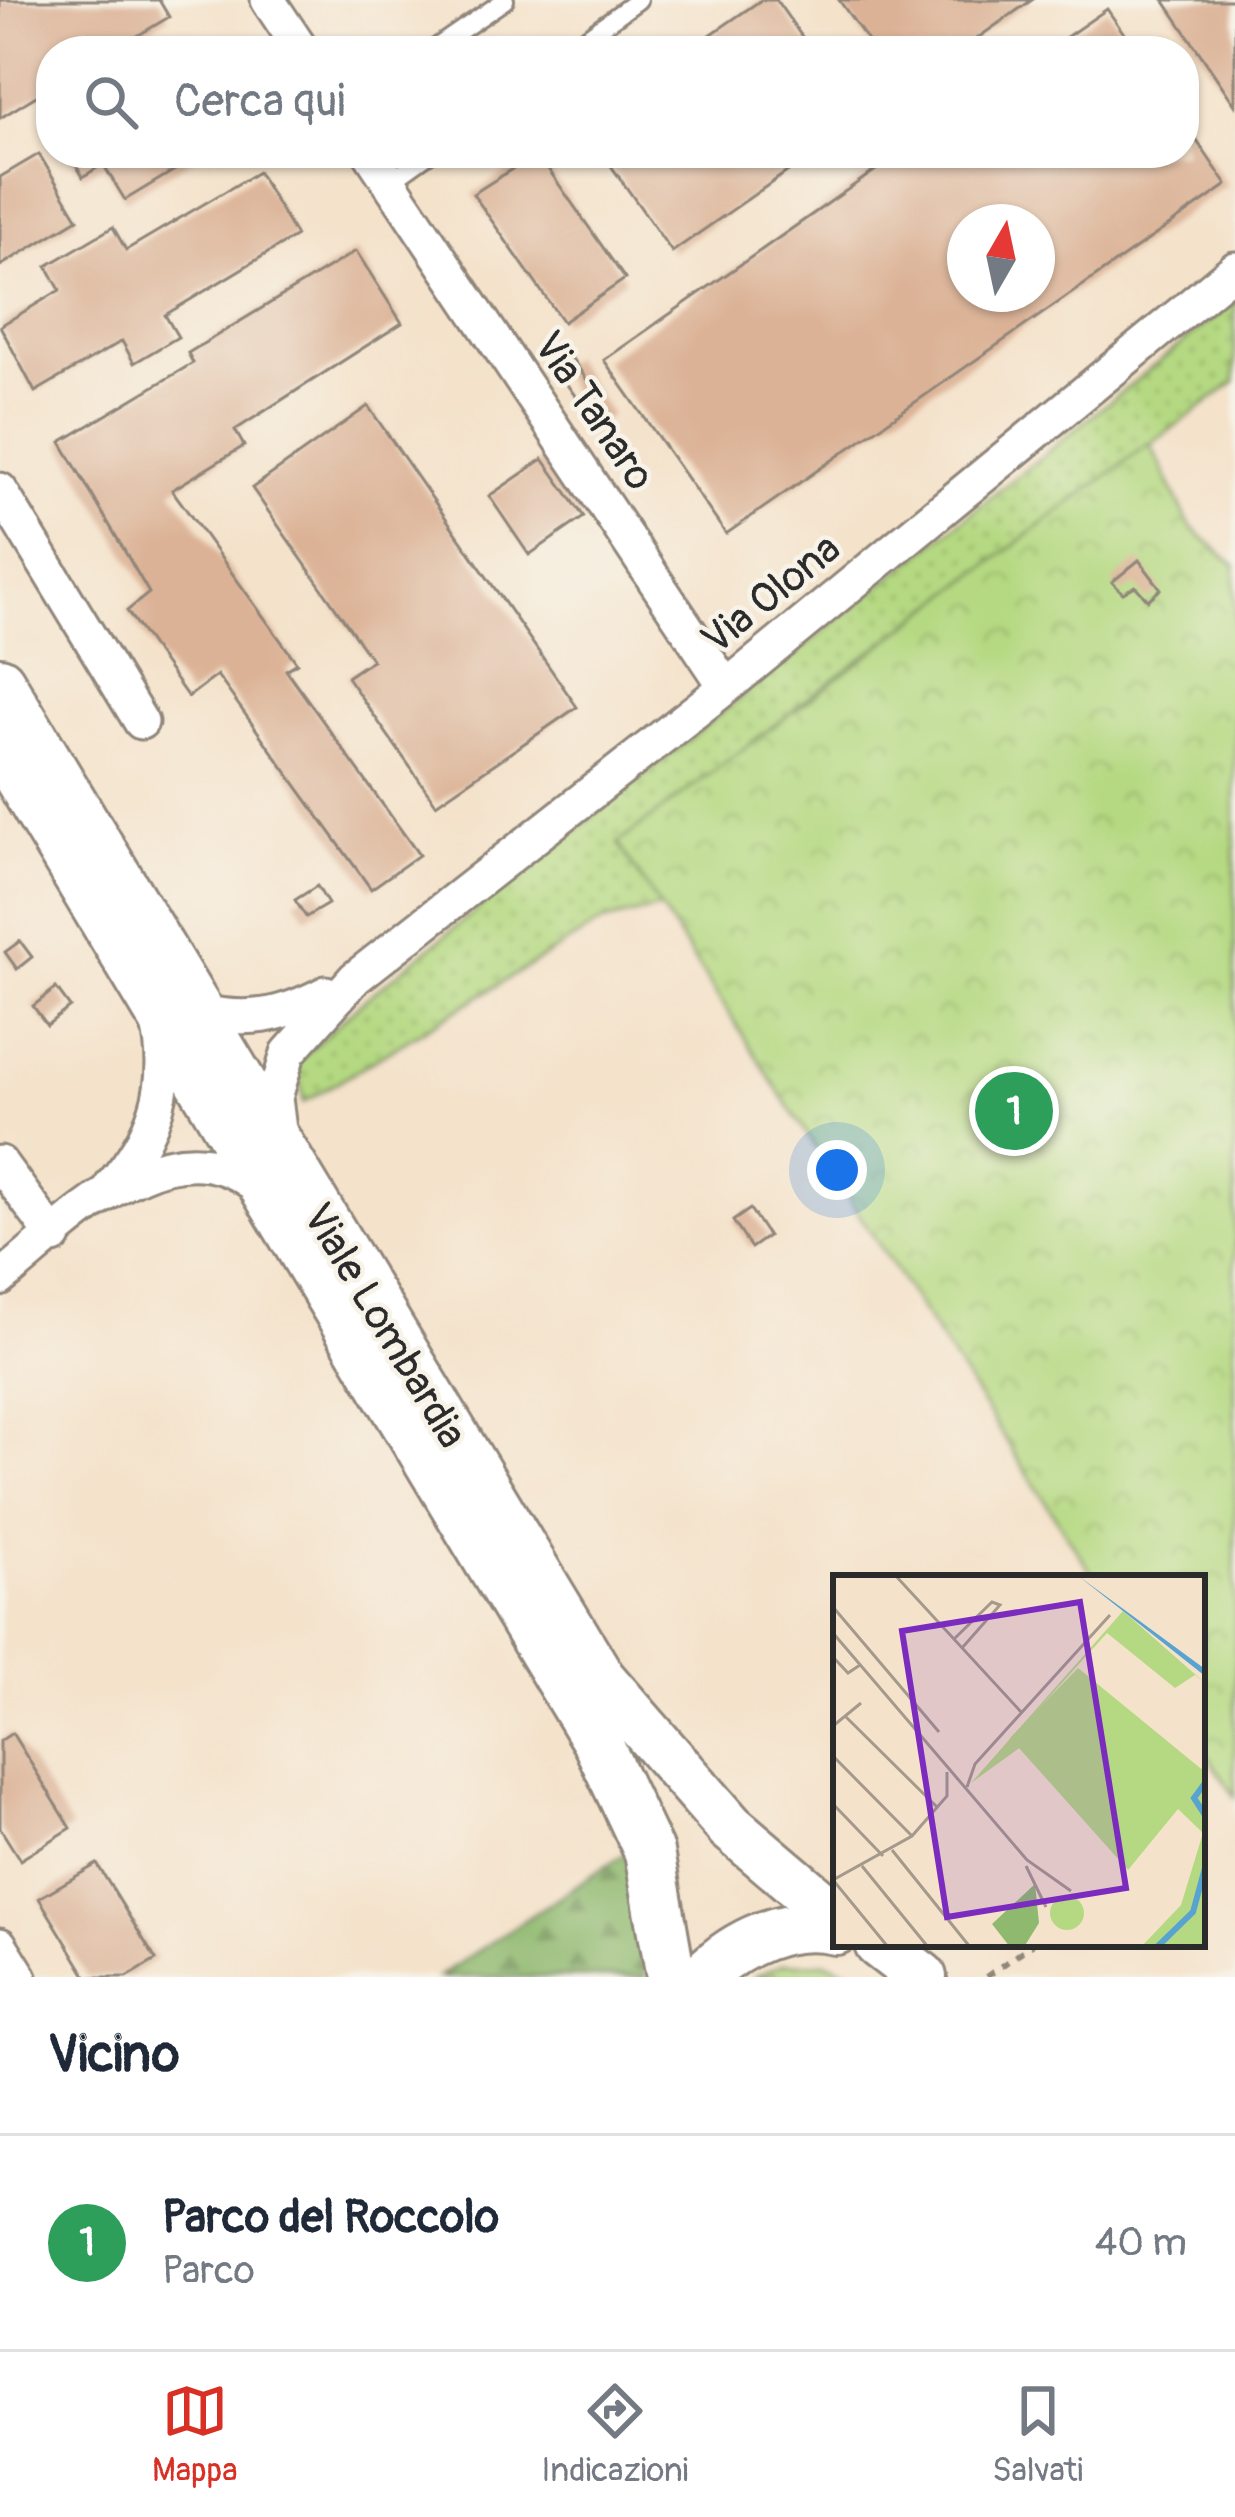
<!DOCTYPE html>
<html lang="it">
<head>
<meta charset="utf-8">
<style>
	body { margin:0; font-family:Pangolin,sans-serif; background:#f2f2f3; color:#1f2937 }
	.compass { position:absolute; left:947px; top:204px; width:108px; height:108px; border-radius:50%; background:#fff; box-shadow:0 3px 9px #0004; rotate:9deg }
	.you { position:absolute; left:837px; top:1170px; width:42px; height:42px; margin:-30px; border:9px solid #fff; border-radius:50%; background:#1a73e8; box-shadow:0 0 0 18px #1a73e833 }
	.badge { display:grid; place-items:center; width:78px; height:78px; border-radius:50%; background:#d93025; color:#fff; font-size:39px; font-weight:700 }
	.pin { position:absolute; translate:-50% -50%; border:6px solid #fff; box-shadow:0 3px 12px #0006 }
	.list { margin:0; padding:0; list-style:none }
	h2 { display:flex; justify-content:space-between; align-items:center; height:156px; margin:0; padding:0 48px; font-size:51px }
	h2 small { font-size:39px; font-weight:400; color:#747a83 }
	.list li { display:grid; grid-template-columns:78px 1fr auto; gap:36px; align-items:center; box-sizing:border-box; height:216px; padding:0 48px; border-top:3px solid #e0e1e3 }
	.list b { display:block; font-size:45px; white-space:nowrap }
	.list p { margin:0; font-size:39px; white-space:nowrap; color:#747a83 }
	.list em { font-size:39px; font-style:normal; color:#747a83 }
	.icon { flex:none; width:66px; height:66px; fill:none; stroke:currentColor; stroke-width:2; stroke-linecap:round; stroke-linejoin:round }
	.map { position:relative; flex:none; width:1235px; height:1977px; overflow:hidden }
	.search { position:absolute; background:#fff; box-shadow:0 3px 9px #0004; left:36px; right:36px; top:36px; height:132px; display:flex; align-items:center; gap:30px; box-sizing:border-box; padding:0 42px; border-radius:48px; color:#747a83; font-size:45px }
	.sheet { height:372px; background:#fff }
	nav { display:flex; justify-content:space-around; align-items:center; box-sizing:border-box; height:168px; border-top:3px solid #e0e1e3; background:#fff; font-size:33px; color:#747a83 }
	nav a { display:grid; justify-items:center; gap:6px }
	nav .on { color:#d93025 }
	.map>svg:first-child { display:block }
	.grass { fill:url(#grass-dots); stroke:#708256; stroke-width:3 }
	.forest { fill:url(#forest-firs); stroke:#5e724e; stroke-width:3 }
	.park { fill:url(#park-crowns); stroke:#708256; stroke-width:3 }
	.building { fill:#dbb296; fill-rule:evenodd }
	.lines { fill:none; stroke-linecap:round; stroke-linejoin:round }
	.service-casing { stroke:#90867a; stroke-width:22 }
	.minor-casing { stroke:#90867a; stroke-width:39 }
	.secondary-casing { stroke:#90867a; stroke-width:54 }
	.path { stroke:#90867a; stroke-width:6; stroke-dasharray:9 9; stroke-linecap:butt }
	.service { stroke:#fff; stroke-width:16 }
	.minor { stroke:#fff; stroke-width:33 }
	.secondary { stroke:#fff; stroke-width:48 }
	.labels { text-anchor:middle; stroke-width:9; stroke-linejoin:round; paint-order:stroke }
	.street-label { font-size:42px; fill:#2b2b2b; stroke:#f7f3e8 }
	.inset-river { fill:none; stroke:#58a3d0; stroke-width:6 }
	.inset-road { fill:none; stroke:#a4998a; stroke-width:3 }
	.view { fill:#7b2cbf; fill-opacity:0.15; stroke:#7b2cbf; stroke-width:6 }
	.inset-edge { fill:none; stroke:#2b2b2b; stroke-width:6 }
</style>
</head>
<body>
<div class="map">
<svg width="1235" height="1977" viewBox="0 0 1235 1977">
	<defs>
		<pattern id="grass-dots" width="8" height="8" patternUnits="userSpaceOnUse" patternTransform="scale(3)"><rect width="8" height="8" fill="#b5d982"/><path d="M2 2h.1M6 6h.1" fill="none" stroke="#9cba70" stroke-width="1.8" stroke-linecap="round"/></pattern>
		<pattern id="forest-firs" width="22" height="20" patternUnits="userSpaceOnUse" patternTransform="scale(3)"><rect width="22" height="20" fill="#90b970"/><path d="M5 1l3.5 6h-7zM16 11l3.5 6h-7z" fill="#76975c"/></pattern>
		<pattern id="park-crowns" width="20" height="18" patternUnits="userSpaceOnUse" patternTransform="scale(3)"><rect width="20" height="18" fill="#b5d982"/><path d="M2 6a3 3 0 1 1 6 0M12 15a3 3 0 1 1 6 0" fill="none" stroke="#9cba70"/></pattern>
	</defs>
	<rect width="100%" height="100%" fill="#f7f3e8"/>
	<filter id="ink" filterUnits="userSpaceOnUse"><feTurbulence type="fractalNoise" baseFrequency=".00833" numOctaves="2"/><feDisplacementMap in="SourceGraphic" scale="24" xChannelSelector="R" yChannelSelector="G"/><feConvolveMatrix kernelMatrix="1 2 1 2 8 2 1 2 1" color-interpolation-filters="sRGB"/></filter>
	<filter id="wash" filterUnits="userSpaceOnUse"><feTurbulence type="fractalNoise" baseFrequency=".004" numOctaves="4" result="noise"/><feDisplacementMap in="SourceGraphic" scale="48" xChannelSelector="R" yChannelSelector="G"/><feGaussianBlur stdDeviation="2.7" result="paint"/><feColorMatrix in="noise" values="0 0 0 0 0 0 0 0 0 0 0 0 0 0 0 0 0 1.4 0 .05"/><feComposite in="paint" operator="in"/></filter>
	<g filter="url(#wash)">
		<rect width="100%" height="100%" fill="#f4e2ca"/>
		<!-- grass -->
		<path class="grass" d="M1235 301V382L794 709 711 896 602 922 304 1102 297 1062 356 1007Z
			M824 1962 868 1977H753L784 1964Z"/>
		<!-- forest -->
		<path class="forest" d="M627 1852 646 1977H438Z"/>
		<!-- park -->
		<path class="park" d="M1150 443 1190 526 1235 565V1797L1202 1746V1578H1095L618 843Z"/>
		<g id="blocks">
			<!-- building -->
			<path class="building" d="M0 0H159L169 17 112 51H51V87L0 118Z
				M761 0H776L812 51H687Z
				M839 0H1032L959 51H875Z
				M1164 0H1235V105Z
				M1107 9 1136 51H1046Z
				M1184 122 1227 185 726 534 604 360 900 153H1184ZM965 222H1037V294H965Z
				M69 153H203L125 200 103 164 83 177Z
				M537 153 625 279 563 322 473 194Z
				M602 153H814L672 252Z
				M39 154 78 219 0 266V177Z
				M258 172 296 236 165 315 178 337 134 363 122 341 35 392 0 326 60 290 47 266 113 227 126 250Z
				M356 251 402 323 235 430 244 446 172 490 297 663 286 670 419 855 371 889 217 675 188 697 127 611 149 593 61 442 193 363 188 353Z
				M571 357 611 415 596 425 555 368Z
				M368 406 577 707 436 804 347 677 372 660 252 488Z
				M543 459 584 517 529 555 489 496Z
				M1139 560 1161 589 1148 600 1135 586 1123 593 1112 582Z
				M317 886 328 904 306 917 295 900Z
				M20 941 32 957 17 969 5 952Z
				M56 988 70 1007 47 1025 33 1006Z
				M750 1209 768 1236 751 1248 733 1221Z
				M12 1733 71 1828 20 1860 0 1828V1741Z
				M97 1864 156 1960 127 1977H87L39 1898Z"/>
		</g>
	</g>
	<g filter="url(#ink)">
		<use href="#blocks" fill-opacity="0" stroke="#90867a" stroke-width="3"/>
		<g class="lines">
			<!-- service casing -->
			<g class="service-casing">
				<path id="service" d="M431 51 505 0
					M568 51 638 0
					M389 182 430 153"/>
			</g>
			<!-- minor casing -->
			<g class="minor-casing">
				<path id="minor" d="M268 0 302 51
					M370 153 726 687
					M0 490 141 722
					M198 1011C248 1023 282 1016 326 993
					M280 1138 275 1098 288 1053 355 978 726 687 1235 269
					M0 1163 54 1237
					M112 1185C153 1138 173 1086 158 1024
					M0 1279C69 1224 169 1112 260 1189
					M0 1945 20 1977"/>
			</g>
			<!-- secondary casing -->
			<g class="secondary-casing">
				<path id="secondary" d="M0 682 601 1679 730 1827 836 1917
					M0 747 597 1742 649 1852 671 1977
					M879 1944 922 1977
					M702 1977C737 1942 786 1919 836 1930"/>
			</g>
			<!-- path -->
			<path class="path" d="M986 1977 1032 1944"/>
			<!-- service -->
			<use href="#service" class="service"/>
			<!-- minor -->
			<use href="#minor" class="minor"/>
			<!-- secondary -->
			<use href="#secondary" class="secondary"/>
		</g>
	</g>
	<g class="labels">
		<!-- street labels -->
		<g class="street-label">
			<text transform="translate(595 410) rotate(56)" y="15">Via Tanaro</text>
			<text transform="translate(770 593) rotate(-39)" y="15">Via Olona</text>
			<text transform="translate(386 1325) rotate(59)" y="15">Viale Lombardia</text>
		</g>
	</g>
	<!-- overview -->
	<g transform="translate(833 1575)">
		<rect width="372" height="372" fill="#f4e2ca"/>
		<path d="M290 36 372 108 362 100 342 113 274 58 200 140 192 169 138 208ZM217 338a17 17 0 1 1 34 0a17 17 0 1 1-34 0Z" fill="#b5d982"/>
		<path d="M202 309 206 348 191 372H177L159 349Z" fill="#90b970"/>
		<path d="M245 93 372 197V372H308L348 330 370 258 345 234 295 295 177 163Z" fill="#b5d982"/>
		<path d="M244 0 372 94V101L290 36Z" fill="#58a3d0"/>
		<path class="inset-river" d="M372 208 361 223 372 240M324 372 360 337 372 293"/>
		<path class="inset-road" d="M62 0 189 138M0 32 106 157M0 58 194 285 238 316M121 64 159 27 167 30 129 73M0 82 15 98 27 90M12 141 105 233M0 151 28 128M0 181 79 261M134 212 142 189 277 40M0 229 50 281M59 275 137 372M29 291 95 372M193 291 213 332M55 372 0 305 79 261 114 221V197"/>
		<path class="view" d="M247 27 293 313 114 342 69 56Z"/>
		<rect width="372" height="372" class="inset-edge"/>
	</g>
</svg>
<svg class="compass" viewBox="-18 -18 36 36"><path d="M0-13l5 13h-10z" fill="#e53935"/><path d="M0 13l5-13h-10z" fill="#747a83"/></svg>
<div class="you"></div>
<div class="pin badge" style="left:1014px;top:1111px;background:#2e9e5b">1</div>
<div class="search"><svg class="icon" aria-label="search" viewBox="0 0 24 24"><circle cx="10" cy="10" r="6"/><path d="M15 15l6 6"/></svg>Cerca qui</div>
</div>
<section class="sheet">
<h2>Vicino<small></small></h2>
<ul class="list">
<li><span class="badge" style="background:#2e9e5b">1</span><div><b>Parco del Roccolo</b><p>Parco</p></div><em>40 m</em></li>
</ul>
</section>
<nav>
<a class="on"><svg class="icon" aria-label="map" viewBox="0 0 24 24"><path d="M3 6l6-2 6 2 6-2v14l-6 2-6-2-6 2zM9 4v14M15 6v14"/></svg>Mappa</a>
<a><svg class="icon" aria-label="directions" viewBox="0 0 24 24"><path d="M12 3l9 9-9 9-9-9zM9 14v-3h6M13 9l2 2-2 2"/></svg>Indicazioni</a>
<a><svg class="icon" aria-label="saved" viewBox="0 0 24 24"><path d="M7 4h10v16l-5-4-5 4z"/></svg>Salvati</a>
</nav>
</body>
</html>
